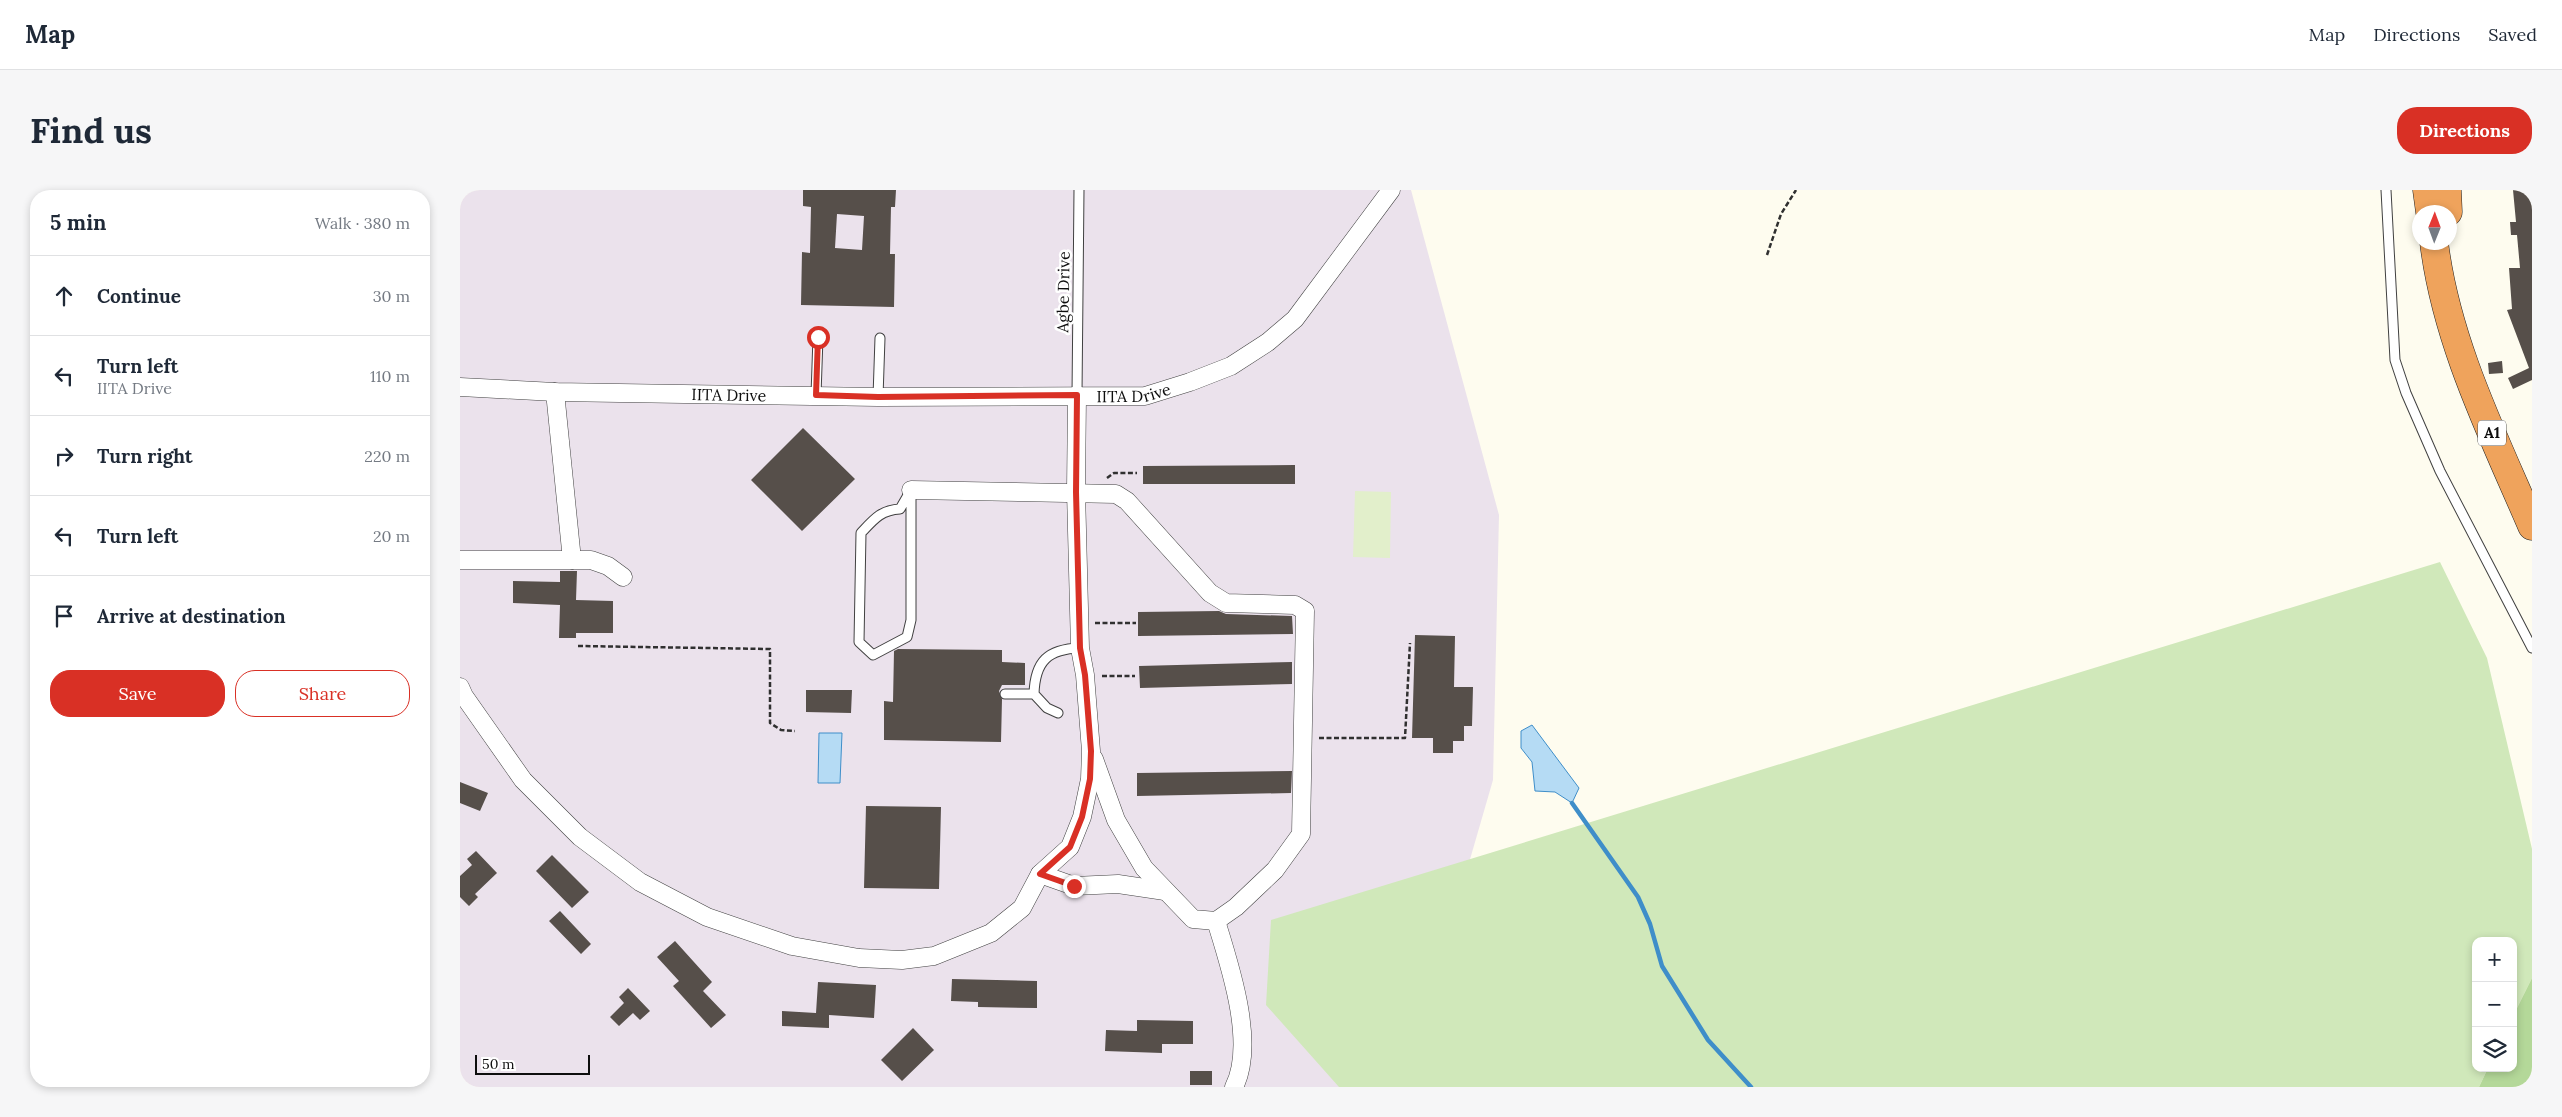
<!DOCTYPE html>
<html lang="en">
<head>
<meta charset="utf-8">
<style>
	body { margin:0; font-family:Lora,serif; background:#f6f6f7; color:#1f2937 }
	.controls { position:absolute; right:15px; bottom:15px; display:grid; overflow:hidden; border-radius:10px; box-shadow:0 2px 8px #0003 }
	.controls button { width:45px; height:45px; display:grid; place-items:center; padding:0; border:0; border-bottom:1px solid #e0e1e3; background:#fff; color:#1f2937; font:25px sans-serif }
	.compass { position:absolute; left:1952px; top:15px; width:45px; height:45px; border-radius:50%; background:#fff; box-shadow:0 2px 8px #0003; rotate:1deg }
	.scale { position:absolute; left:15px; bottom:12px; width:115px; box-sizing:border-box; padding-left:5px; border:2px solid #0e0e0e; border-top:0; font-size:14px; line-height:18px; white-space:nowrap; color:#0e0e0e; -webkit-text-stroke:4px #fff; paint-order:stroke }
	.stop { position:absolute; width:15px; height:15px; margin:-11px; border:4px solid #d93025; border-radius:50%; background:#fff }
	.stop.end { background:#d93025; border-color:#fff; box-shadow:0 1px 5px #0008 }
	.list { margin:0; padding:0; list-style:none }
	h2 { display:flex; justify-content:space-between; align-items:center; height:65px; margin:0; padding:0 20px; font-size:21px }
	h2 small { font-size:16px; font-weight:400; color:#747a83 }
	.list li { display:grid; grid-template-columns:32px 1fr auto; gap:15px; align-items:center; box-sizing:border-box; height:80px; padding:0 20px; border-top:1px solid #e0e1e3 }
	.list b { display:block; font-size:19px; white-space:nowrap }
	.list p { margin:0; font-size:16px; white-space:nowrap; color:#747a83 }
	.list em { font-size:16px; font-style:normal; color:#747a83 }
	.actions { display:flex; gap:10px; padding:15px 20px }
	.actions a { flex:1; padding:11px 0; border:1px solid #d93025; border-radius:20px; text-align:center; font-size:18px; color:#d93025 }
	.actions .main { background:#d93025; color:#fff }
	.icon { flex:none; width:28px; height:28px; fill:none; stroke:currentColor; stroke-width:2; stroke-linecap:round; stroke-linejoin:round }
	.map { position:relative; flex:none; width:2072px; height:897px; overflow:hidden; border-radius:20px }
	header { display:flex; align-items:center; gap:30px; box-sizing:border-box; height:70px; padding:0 25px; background:#fff; border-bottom:1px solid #e0e1e3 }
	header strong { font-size:24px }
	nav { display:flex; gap:28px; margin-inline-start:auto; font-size:18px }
	.intro { display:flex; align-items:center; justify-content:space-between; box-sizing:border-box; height:120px; padding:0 30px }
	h1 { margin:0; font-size:35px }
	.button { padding:12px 22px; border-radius:20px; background:#d93025; color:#fff; font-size:18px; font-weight:700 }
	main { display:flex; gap:30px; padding:0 30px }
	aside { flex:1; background:#fff; border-radius:20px; box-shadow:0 2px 8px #0003 }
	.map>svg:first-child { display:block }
	.industrial { fill:#ebe2ec }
	.green { fill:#d0e8ba }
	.forest { fill:#b4d899 }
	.pitch { fill:#e2efcb }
	.water { fill:#b5dbf4; stroke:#3f8ec9 }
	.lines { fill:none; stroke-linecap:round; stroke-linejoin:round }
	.stream { stroke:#3f8ec9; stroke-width:4.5 }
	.building { fill:#564f4a; fill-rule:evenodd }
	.lane-casing { stroke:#414141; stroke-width:11 }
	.street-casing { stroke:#414141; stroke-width:19 }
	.highway-casing { stroke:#1f1f1f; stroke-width:29 }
	.path { stroke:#303030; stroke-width:2.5; stroke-dasharray:5 2.5; stroke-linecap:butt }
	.lane { stroke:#fff; stroke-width:9 }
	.street { stroke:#fff; stroke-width:18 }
	.highway { stroke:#efa35c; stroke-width:28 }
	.route { stroke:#d93025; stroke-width:6 }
	.labels { text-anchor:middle; stroke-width:5; stroke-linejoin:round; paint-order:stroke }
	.shield { fill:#fff; stroke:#565656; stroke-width:1 }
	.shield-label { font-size:15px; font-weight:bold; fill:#0e0e0e }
	.street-label { font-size:16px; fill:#0e0e0e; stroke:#fff }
</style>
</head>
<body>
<header>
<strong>Map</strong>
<nav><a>Map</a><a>Directions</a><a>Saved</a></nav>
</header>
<div class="intro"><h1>Find us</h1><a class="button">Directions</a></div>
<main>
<aside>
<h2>5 min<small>Walk · 380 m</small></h2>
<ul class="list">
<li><svg class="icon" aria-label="ahead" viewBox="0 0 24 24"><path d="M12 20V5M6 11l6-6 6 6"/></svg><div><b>Continue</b></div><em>30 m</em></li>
<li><svg class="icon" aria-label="left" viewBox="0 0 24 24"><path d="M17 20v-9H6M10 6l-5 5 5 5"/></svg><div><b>Turn left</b><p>IITA Drive</p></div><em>110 m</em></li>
<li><svg class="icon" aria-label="right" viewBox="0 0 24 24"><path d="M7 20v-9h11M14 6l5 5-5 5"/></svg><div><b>Turn right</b></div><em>220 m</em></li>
<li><svg class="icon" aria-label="left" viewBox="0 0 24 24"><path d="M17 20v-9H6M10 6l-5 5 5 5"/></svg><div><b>Turn left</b></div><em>20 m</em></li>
<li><svg class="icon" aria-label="arrive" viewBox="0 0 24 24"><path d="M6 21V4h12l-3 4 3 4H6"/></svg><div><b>Arrive at destination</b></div></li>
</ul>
<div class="actions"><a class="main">Save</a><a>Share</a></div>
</aside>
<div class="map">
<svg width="2072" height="897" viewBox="0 0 2072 897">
	<rect width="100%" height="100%" fill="#fefcef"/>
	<!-- industrial -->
	<path class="industrial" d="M0 0H951L1039 325 1033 590 944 897H0Z"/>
	<!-- green -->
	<path class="green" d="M1980 372 2027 468 2072 659V788L2053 826V751H2016V878H2028L2019 897H879L806 815 811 730Z"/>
	<!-- forest -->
	<path class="forest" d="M2072 788V897H2019L2028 878H2053V826Z"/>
	<!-- pitch -->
	<path class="pitch" d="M895 301 931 302 930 368 893 367Z"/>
	<!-- water -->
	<path class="water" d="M1072 535 1119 598 1112 613 1095 602 1075 601 1072 572 1061 558V541Z
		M359 543H382L380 593H358Z"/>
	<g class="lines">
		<!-- stream -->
		<path class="stream" d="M1112 613 1178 707 1190 734 1202 776 1248 850 1291 897"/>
	</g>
	<!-- building -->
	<path class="building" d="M343 0H436L435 17H431L430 64H435L434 117 341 115 342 62 350 63 351 17 343 16ZM377 24 404 26 402 60 375 58Z
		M2053 0H2072V190L2053 199 2048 188 2069 178 2047 120 2052 119 2049 78H2060L2057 45H2051L2050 32H2056Z
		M2042 171 2043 183 2029 184 2028 173Z
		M343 238 395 289 342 341 291 290Z
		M835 275V294H683V276Z
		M100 381H117L116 410 153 411V443H116V448H99L100 415 53 413V391L100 392Z
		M759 421 766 424 832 426 833 444 678 446V422Z
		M955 445 995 446 994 497H1013L1012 536H1004V551H993V563H973V548H952Z
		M438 459 542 460V472L565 473V495H542L539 501 542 509 541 552 424 550V511L433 512 434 461Z
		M832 472V494L680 498 679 476Z
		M346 500H392L391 523 346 522Z
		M832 581 831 603 677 606V583Z
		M0 592 28 603 20 621 0 613Z
		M406 616 481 617 479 699 404 698Z
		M16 661 37 683 15 704 18 707 9 716 0 707V686L12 675 7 669Z
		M92 665 129 702 112 718 76 681Z
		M100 721 131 754 121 764 89 731Z
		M215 751 252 792 243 801 266 825 251 838 213 796 219 791 197 767Z
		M492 789 577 791V818L518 817V812L491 811Z
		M358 792 416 795 414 828 369 825V838L322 836V821L356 823Z
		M168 798 190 821 180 830 173 823 159 836 150 827 164 813 159 807Z
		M677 830 733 831V854H702V863L645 861 646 840 677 841Z
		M453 838 474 860 442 891 421 870Z
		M730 881H752V895H730Z"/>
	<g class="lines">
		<!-- lane casing -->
		<g class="lane-casing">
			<path id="lane" d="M1926 0 1935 170 1946 203 1980 281 2072 458
				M356 205 358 147
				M617 205 619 0
				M418 207 420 148
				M451 300V430L447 447 413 465 399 452 401 343C414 329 421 320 440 319Z
				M545 504H574C575 471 588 459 620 458
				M574 504 587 518 598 523"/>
		</g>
		<!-- street casing -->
		<g class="street-casing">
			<g id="street">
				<path id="s1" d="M0 197 95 202 418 207 685 206 730 192 771 176 808 152 835 129 931 0"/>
				<path d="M95 202 112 370"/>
				<path d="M451 300 656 304 667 311 750 403 766 413 835 415 845 421 841 644 815 680 776 717 756 731"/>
				<path d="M0 370H131L148 376 163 387"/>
				<path d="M0 497 4 506 63 590 120 647 180 692 247 727 332 756 399 768 442 770 474 766 531 743 562 718 580 684 610 657 622 627 630 589 631 561 625 485 620 458 616 301 617 205"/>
				<path d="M634 569 656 630 684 678 733 729 756 731C770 776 796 854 774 897"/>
				<path d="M580 684 614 696 658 694 705 701"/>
			</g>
		</g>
		<!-- highway casing -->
		<g class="highway-casing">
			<path id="highway" d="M1967 0 1970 22
				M1987 0 1988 22
				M1974 52C1986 152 2033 245 2072 336"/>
		</g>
		<!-- path -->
		<path class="path" d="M1307 65 1321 24 1336 0
			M647 288 654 283H677
			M635 433H676
			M118 456 310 459V533L321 540 335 541
			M642 486H675
			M859 548H945L950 453"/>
		<!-- lane -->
		<use href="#lane" class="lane"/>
		<!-- street -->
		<use href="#street" class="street"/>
		<!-- highway -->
		<use href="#highway" class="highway"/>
	</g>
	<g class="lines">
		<!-- route -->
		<path class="route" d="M358 147 356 205 418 207 617 205 616 302 620 458 625 485 631 561 630 589 622 627 610 657 580 684 614 696"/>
	</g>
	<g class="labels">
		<!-- shield labels -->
		<rect class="shield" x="2018" y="230.5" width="28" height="25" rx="4"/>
		<g class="shield-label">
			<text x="2032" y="248">A1</text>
		</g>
		<!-- street labels -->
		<g class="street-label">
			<text transform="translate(603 102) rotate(-89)" y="6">Agbe Drive</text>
			<text dy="6" stroke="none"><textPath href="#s1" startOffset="674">IITA Drive</textPath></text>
			<text dy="6" stroke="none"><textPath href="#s1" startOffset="269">IITA Drive</textPath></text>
		</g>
	</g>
</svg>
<div class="controls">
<button>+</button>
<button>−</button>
<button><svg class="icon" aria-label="layers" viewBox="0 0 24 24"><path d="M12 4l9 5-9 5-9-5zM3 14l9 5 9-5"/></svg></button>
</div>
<svg class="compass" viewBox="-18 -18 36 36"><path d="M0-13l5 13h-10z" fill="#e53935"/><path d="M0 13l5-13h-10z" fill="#747a83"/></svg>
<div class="scale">50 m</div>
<div class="stop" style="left:358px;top:147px"></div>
<div class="stop end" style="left:614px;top:696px"></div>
</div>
</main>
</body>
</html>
